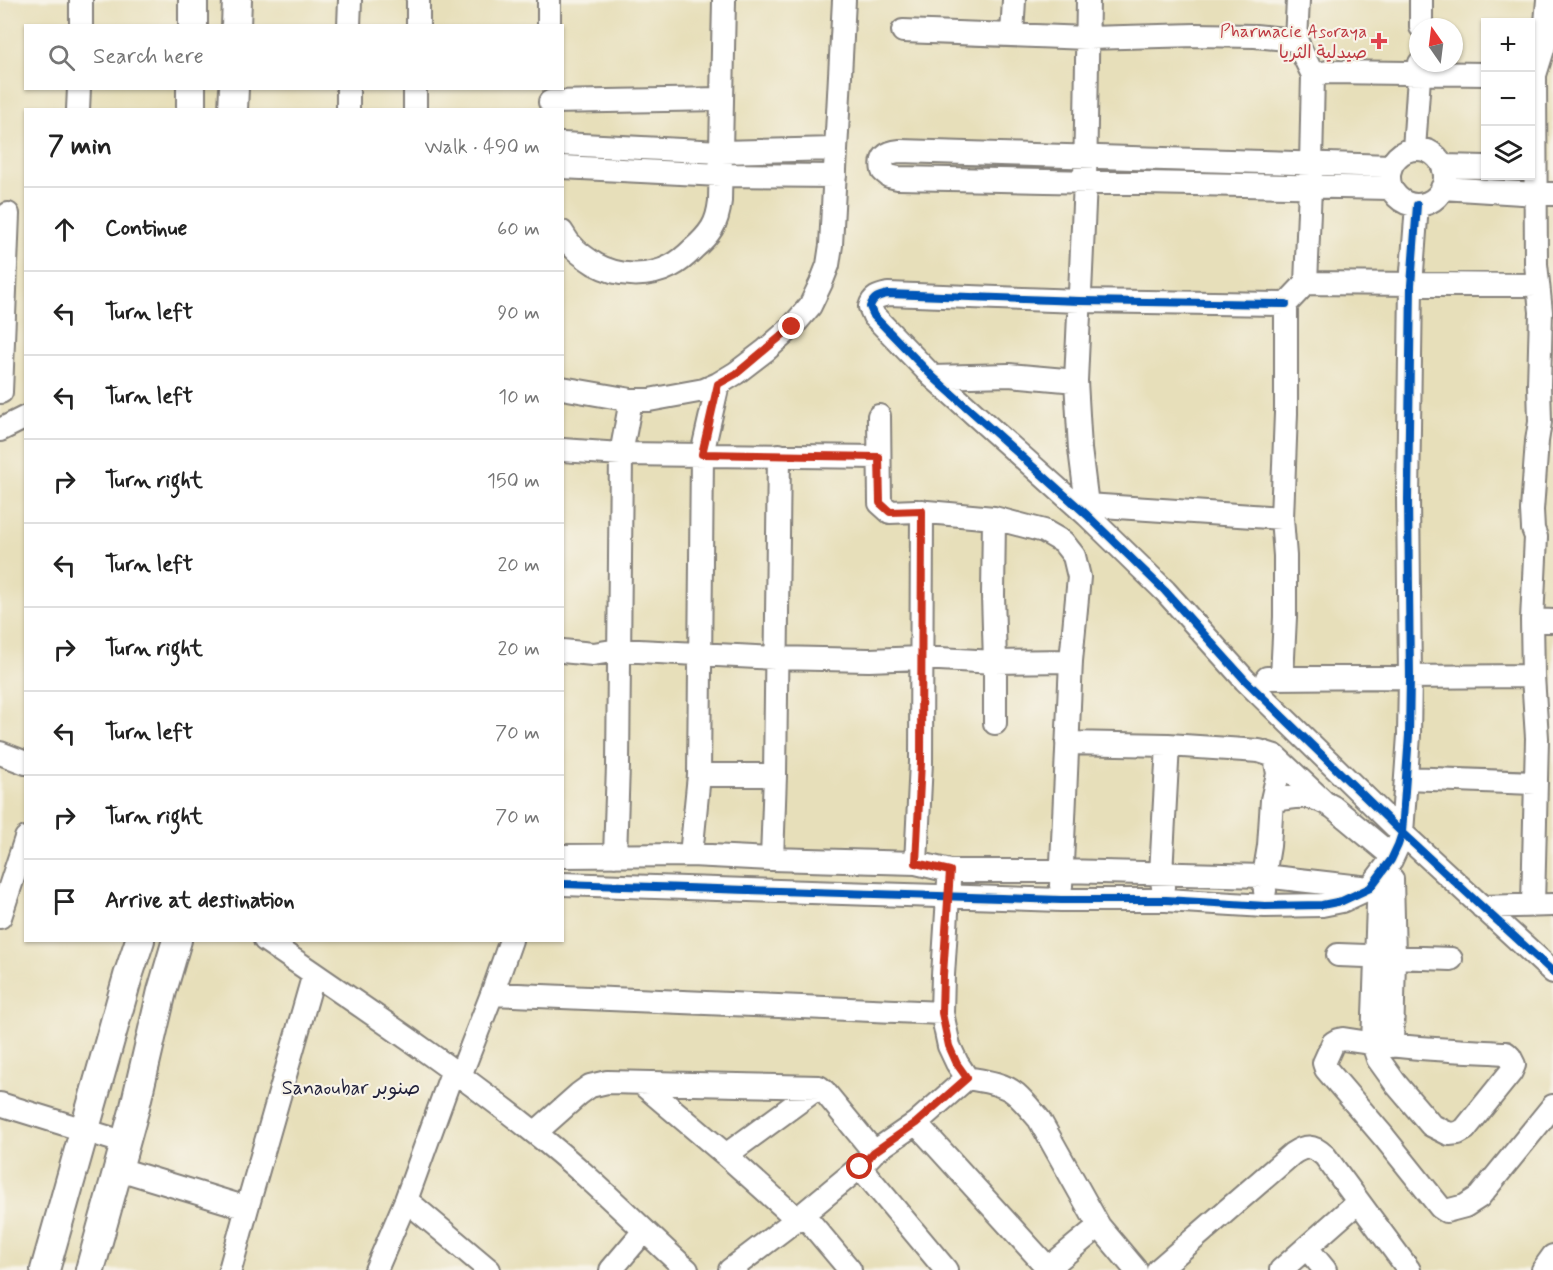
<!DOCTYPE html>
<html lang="en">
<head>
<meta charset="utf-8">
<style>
	body { margin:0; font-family:Mynerve,"Playpen Sans Arabic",sans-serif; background:#f6f6f6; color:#222 }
	.controls { position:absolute; right:18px; top:18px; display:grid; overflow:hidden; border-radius:0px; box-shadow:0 2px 4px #0004 }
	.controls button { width:54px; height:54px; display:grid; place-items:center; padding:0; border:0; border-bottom:2px solid #e0e0e0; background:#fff; color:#222; font:30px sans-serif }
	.compass { position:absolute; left:1409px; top:18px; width:54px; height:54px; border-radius:50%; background:#fff; box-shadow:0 2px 4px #0004; rotate:346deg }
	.stop { position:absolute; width:18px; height:18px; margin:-14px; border:4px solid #c8321e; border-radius:50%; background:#fff }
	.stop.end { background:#c8321e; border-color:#fff; box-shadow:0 2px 6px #0008 }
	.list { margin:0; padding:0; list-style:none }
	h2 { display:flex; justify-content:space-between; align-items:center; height:78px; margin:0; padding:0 24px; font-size:26px }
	h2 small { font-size:20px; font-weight:400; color:#767676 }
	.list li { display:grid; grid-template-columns:39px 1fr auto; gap:18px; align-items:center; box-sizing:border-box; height:84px; padding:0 24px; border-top:2px solid #e0e0e0 }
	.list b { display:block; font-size:22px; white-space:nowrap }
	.list em { font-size:20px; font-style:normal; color:#767676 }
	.icon { flex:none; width:33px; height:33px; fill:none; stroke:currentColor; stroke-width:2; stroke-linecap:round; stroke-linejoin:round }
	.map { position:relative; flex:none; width:1553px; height:1270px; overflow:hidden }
	.search { position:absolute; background:#fff; box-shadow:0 2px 4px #0004; left:24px; top:24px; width:540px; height:66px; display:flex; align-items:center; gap:15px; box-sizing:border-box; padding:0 21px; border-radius:0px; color:#767676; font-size:22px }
	.panel { position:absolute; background:#fff; box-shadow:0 2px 4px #0004; left:24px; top:108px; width:540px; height:834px; border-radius:0px }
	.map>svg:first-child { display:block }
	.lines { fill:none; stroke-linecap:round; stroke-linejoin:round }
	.minor-casing { stroke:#84807a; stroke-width:26 }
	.major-casing { stroke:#84807a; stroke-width:32 }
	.minor { stroke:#fff; stroke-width:22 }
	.major { stroke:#fff; stroke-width:28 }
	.cycleway-casing { stroke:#f7f3e8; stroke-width:11 }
	.cycleway { stroke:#0057b8; stroke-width:8 }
	.route { stroke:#c8321e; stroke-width:8 }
	.health-dot { fill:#e0444e; stroke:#f7f3e8; stroke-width:2 }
	.labels { text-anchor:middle; stroke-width:4.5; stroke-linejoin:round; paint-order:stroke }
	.health-label { font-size:18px; fill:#be3a42; stroke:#f7f3e8; text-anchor:end }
	.neighbourhood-label { font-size:20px; fill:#22223b; stroke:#f7f3e8 }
</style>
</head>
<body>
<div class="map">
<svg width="1553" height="1270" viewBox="0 0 1553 1270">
	<rect width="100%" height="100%" fill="#f7f3e8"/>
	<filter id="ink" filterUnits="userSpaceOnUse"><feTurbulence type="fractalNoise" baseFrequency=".0167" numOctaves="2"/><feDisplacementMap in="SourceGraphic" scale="12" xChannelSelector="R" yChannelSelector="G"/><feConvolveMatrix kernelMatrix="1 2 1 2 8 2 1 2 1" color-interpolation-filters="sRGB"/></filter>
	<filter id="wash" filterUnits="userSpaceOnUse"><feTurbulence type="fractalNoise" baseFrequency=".008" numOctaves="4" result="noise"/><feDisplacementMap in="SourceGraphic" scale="24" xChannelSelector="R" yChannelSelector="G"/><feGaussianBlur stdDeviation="1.35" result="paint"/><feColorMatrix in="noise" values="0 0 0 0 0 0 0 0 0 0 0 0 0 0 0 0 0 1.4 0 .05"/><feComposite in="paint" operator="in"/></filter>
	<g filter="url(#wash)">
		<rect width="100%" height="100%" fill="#e7dfba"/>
	</g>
	<g filter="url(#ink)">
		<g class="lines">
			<!-- minor casing -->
			<g class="minor-casing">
				<path id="minor" d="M549 0V26
					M81 26V0
					M349 26 350 0
					M418 26V0
					M1421 27V0
					M903 31 1088 38 1196 35 1255 36 1296 40 1313 75 1328 72 1486 74
					M1012 35 1014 0
					M1296 40 1298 0
					M348 88V110
					M550 102 722 99
					M78 110 79 88
					M415 110V88
					M562 144 721 152 835 149
					M1414 149 1420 63
					M1389 177a28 28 0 1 1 56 0a28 28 0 1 1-56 0Z
					M1391 166 900 151C887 152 880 157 883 171L889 176 898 178 1391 188
					M1443 166 1486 167
					M562 167 720 175 835 176
					M1442 188 1536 194H1553
					M562 232C570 247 581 255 595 264 618 277 648 278 671 266 679 262 687 255 693 249 700 243 707 236 712 228 717 220 719 210 720 201L724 0
					M1306 283 1538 285
					M1286 304 1080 301 888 294C879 296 873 297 870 307L874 316 933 377 1087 515 1165 591 1245 680 1402 833 1553 972
					M933 377 1009 375 1076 381
					M562 388 631 400H649L704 390 718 384 736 373 766 350 792 327 810 306 821 283 828 265 831 245 844 0
					M1 392 8 214
					M879 416 880 503 890 512 916 511 994 518 1044 531 1063 542 1074 556 1079 577 1071 661 1061 886
					M0 430 26 417
					M562 450 621 454 879 457
					M1087 505 1282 518
					M1087 515V505L1080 449 1076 381 1085 182 1088 0
					M994 518 993 595 995 662V723
					M1532 620 1553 621
					M562 651 593 654 619 650 775 658 869 660 921 658 995 662 1071 661
					M1282 677 1285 617V556L1282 518 1286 413V304L1306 283 1311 164 1313 75
					M1267 678 1533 676
					M1067 743 1168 745 1259 751 1275 756 1323 801
					M0 753 26 763
					M699 775H775
					M1406 778 1536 783
					M1272 800C1300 797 1308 792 1333 807L1392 856
					M691 855 699 775 702 454 718 384
					M562 856 691 855 772 859 916 863 950 871H1062L1264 876 1369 888
					M615 856 618 765 621 454 631 400
					M772 859 775 775 779 455
					M916 863 921 762 922 511
					M1379 877 1373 1044 1378 1059 1396 1084 1431 1125 1449 1134 1458 1133 1465 1129 1511 1072 1514 1065 1510 1057 1506 1053C1452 1050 1397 1048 1343 1039L1338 1040 1333 1043 1324 1063 1326 1069 1384 1137 1440 1207 1446 1211 1465 1206 1479 1197 1553 1106
					M949 881 943 975 942 1013 949 1046 957 1063 967 1078C983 1081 1003 1083 1016 1094 1024 1101 1032 1111 1039 1119L1099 1226 1136 1270
					M562 884 1061 900H1166L1265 906 1322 905 1342 901 1370 888 1391 860 1398 845 1402 833 1409 735 1410 677 1408 499 1411 285 1417 205
					M1163 887 1161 874 1168 745
					M1265 891 1264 876 1269 846 1272 800 1278 774 1275 756
					M1533 905 1537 738 1533 676 1532 620 1536 537 1533 529 1532 510 1537 441 1540 422 1539 385 1541 312 1536 264 1535 75 1544 46 1548 0
					M1482 907 1553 905
					M0 917 26 838
					M265 940C356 1003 449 1064 535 1133 589 1175 636 1224 687 1270
					M1338 955 1451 959
					M492 994 942 1013
					M1392 1046 1394 957 1392 879
					M460 1076 492 994 511 940
					M641 1083 726 1155 797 1219
					M0 1104 126 1143
					M916 1123 1048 1268
					M535 1133 579 1094 590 1086 607 1082 819 1087 824 1091 874 1152
					M726 1155 819 1087
					M860 1167 946 1270
					M119 1169 247 1208
					M406 1200 489 1270
					M803 1214 850 1270
					M1307 1248 1325 1270
					M230 1270 247 1208 314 974
					M376 1270 406 1200 453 1070
					M611 1270 644 1231
					M730 1270 797 1219 860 1167 874 1152 916 1123 967 1078
					M1046 1270 1099 1226
					M1158 1270 1292 1154C1305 1145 1313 1145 1325 1156L1409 1270
					M1281 1270 1358 1202
					M1543 1270 1553 1256"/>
			</g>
			<!-- major casing -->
			<g class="major-casing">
				<path id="major" d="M193 26V0
					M236 26 237 0
					M191 110V88
					M233 110 234 88
					M45 1270 128 976 140 940
					M90 1270 134 1111 162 991 177 940"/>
			</g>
			<!-- minor -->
			<use href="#minor" class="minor"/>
			<!-- major -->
			<use href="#major" class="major"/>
			<!-- cycleway casing -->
			<g class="cycleway-casing">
				<path id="cycleway" d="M1286 304 1080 301 888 294C879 296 873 297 870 307L874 316 933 377 1087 515 1165 591 1245 680 1402 833 1553 972
					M562 884 1061 900H1166L1265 906 1322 905 1342 901 1370 888 1391 860 1398 845 1402 833 1409 735 1410 677 1408 499 1411 285 1417 205"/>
			</g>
			<!-- cycleway -->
			<use href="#cycleway" class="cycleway"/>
		</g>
	</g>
	<g class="lines" filter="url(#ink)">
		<!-- route -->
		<path class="route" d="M792 327 736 374 718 384 702 454 879 457 880 503 890 512 922 511 921 762 916 863 950 871 943 975 942 1013 949 1046 957 1064 967 1078 916 1123 874 1152 860 1167"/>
	</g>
	<!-- markers -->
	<path class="health-dot" d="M1376 32h6v6h6v6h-6v6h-6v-6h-6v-6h6z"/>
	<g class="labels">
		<!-- health labels -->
		<g class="health-label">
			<text x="1367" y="37">Pharmacie Asoraya<tspan x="1367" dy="21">صيدلية الثريا</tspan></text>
		</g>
		<!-- neighbourhood labels -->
		<g class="neighbourhood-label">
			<text x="351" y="1094">Sanaoubar صنوبر</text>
		</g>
	</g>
</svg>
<div class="controls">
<button>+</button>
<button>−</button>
<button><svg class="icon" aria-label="layers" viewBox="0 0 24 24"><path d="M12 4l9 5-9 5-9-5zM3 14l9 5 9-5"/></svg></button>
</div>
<svg class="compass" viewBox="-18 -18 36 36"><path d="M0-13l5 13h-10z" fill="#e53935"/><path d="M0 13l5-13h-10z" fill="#767676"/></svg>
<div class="stop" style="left:860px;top:1167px"></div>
<div class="stop end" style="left:792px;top:327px"></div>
<div class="search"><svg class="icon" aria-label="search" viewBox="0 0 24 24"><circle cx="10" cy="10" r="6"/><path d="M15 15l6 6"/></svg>Search here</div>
<section class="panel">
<h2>7 min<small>Walk · 490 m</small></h2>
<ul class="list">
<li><svg class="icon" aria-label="ahead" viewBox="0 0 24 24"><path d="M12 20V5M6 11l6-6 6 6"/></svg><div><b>Continue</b></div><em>60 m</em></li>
<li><svg class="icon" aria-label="left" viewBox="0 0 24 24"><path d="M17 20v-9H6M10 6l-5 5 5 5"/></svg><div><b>Turn left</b></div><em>90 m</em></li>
<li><svg class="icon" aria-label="left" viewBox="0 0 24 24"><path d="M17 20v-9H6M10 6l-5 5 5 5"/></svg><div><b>Turn left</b></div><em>10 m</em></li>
<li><svg class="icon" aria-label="right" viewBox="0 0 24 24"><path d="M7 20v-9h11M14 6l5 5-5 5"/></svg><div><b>Turn right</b></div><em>150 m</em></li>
<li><svg class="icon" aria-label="left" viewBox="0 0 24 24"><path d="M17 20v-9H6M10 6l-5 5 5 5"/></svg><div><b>Turn left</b></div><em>20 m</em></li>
<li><svg class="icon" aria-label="right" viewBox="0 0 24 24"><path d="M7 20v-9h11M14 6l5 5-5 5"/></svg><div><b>Turn right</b></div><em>20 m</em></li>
<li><svg class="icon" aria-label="left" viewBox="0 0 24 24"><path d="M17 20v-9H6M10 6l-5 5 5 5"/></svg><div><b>Turn left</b></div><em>70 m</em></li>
<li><svg class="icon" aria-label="right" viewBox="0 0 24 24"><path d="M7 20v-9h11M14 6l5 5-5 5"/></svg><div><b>Turn right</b></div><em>70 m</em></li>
<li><svg class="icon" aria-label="arrive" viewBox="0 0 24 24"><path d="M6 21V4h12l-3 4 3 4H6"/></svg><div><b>Arrive at destination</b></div></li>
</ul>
</section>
</div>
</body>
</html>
